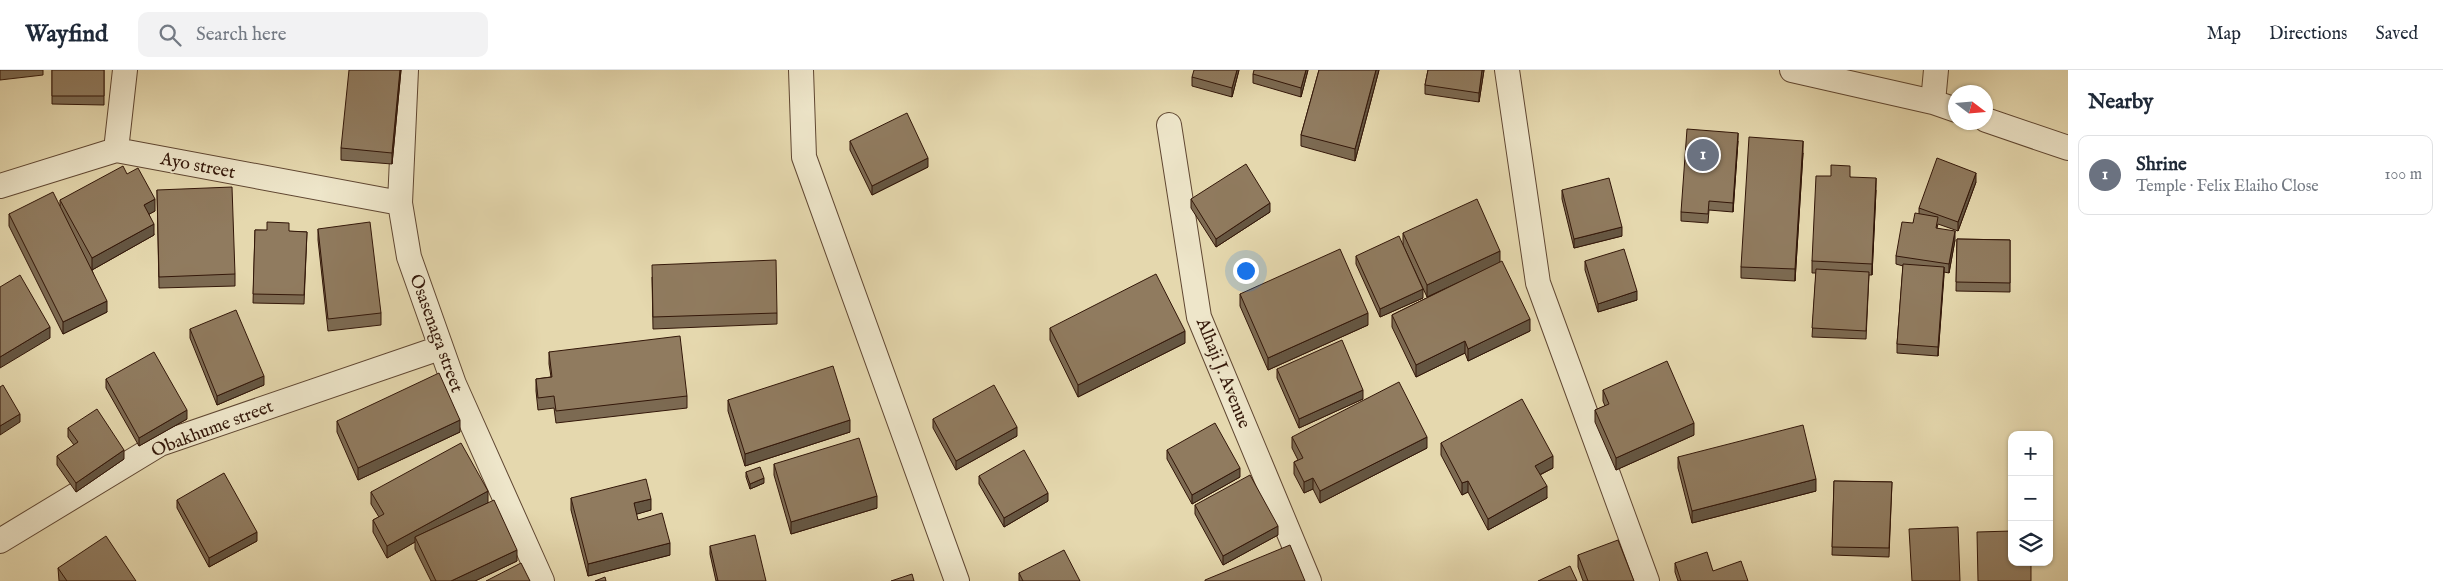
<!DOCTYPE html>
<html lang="en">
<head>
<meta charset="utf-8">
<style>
	body { margin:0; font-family:"IM FELL English",serif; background:#f2f2f3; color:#1f2937 }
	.controls { position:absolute; right:15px; bottom:15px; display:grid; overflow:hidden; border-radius:10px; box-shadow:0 1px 4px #0004 }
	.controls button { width:45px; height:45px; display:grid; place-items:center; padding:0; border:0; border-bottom:1px solid #e0e1e3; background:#fff; color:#1f2937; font:25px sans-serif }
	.compass { position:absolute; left:1948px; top:15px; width:45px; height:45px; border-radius:50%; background:#fff; box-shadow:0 1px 4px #0004; rotate:106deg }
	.you { position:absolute; left:1245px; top:200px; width:18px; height:18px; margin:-12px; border:4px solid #fff; border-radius:50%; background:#1a73e8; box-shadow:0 0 0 8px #1a73e833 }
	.badge { display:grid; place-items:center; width:32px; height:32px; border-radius:50%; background:#1a73e8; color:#fff; font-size:16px; font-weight:700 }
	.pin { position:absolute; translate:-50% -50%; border:2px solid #fff; box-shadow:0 1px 5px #0006 }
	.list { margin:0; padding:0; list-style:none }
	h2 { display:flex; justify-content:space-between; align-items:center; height:65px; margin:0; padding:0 20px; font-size:21px }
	h2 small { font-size:16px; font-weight:400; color:#747a83 }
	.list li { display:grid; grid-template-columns:32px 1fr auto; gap:15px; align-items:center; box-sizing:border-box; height:80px; margin:0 10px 10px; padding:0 10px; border:1px solid #e0e1e3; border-radius:10px }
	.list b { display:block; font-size:19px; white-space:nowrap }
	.list p { margin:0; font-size:16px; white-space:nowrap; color:#747a83 }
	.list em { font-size:16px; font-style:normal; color:#747a83 }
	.icon { flex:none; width:28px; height:28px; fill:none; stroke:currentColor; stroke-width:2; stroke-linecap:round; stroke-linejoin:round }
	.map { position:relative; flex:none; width:2068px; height:511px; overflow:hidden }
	header { display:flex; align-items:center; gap:30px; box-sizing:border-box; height:70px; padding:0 25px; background:#fff; border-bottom:1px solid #e0e1e3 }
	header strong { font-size:24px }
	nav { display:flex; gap:28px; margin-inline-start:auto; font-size:18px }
	.search { width:350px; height:45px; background:#f2f2f3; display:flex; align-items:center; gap:12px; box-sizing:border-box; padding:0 18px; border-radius:10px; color:#747a83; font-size:19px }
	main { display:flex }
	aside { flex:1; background:#fff }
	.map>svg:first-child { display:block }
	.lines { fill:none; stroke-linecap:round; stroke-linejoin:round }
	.street-casing { stroke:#604732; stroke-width:26 }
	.street { stroke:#eee6ca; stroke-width:24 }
	.wall { fill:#7c6a52; stroke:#331709 }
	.shaded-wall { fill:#655642; stroke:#331709 }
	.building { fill:#907b5f; stroke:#331709 }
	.labels { text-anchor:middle; stroke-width:4; stroke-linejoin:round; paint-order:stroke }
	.street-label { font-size:18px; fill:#331709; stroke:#eee6ca }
</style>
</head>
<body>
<header>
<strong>Wayfind</strong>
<div class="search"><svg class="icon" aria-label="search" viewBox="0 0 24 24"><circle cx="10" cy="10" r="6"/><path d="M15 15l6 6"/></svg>Search here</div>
<nav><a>Map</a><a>Directions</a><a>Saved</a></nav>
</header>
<main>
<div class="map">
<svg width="2068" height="511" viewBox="0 0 2068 511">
	<rect width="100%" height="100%" fill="#e5d8ae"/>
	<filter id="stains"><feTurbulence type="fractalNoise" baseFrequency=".004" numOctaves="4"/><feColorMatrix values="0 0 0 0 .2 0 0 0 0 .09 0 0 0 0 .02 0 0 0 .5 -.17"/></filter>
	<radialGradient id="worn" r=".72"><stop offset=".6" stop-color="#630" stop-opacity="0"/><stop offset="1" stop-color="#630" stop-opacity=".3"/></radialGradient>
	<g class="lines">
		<!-- street casing -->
		<g class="street-casing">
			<path id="street" d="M406 0 400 133 409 187 454 314 542 511
				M801 0 804 87 957 511
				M1507 0 1538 213 1647 511
				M1792 0 1933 32 1956 40
				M1933 32 1936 0
				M1986 50 2068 78
				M1169 55 1199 247 1309 511
				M116 80 125 0
				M0 116 116 80 400 133
				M0 471 160 374 440 278"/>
		</g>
		<!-- street -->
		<use href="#street" class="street"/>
	</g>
	<!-- wall -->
	<path class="wall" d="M0 0H43V5L0 10Z
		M52 0H104V35L52 34Z
		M401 0 392 94 341 90V78Z
		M1239 0 1232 27 1192 16V7Z
		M1308 0 1301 27 1253 13V4Z
		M1319 0H1379L1355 91 1301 76V65Z
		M1428 0H1484L1479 32 1425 24V15Z
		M850 71 928 97 872 125 850 80Z
		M1738 71 1733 142 1709 140 1708 153 1681 151V142Z
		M1803 83 1795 211 1741 208V197Z
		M127 104 155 141 149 144 154 165 92 200 107 242 63 264 9 156V144L60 136V130Z
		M1850 107 1876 120 1872 205H1869L1866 269 1812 267 1816 203H1812V191Z
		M1976 112 1958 161 1938 154 1937 158 1955 170 1949 203 1944 202 1938 286 1897 283V274L1903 196 1896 194V186L1913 153 1919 144V138Z
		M157 120 235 204V216L159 218Z
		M1562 120 1622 166 1574 178 1562 129Z
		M1191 129 1270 142 1216 177 1191 138Z
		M318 159 381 243V255L328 261 318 170Z
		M255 160 307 162 304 234 253 233Z
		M1403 163 1500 192 1530 261 1468 291 1465 283 1416 307 1392 257V245L1445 219 1427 227 1403 175Z
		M1957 169 2010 170V222L1956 221Z
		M1356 186 1423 228 1380 247 1356 194Z
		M1585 191 1637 230 1598 242 1585 200Z
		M652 207 777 243V254L653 259Z
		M1240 224 1368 255 1268 300 1240 236Z
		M1050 258 1185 273 1078 327 1050 270Z
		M190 259 264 315 217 335 190 268Z
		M549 282 687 326V338L556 353 554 338 538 340 536 321V309L551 307 549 294Z
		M1277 299 1363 329 1299 358 1277 308Z
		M106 309 187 349 139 376 106 318Z
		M1603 320 1694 365 1616 400 1595 352V340L1605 336 1603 331Z
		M728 330 850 362 745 396 728 341Z
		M933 349 1017 366 956 400 933 358Z
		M337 351 460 362 358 410 337 362Z
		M68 358 124 389 76 422 57 395V386L74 375 68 367Z
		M1292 367 1427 378 1320 433 1313 419 1304 423 1294 404V392L1298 390 1292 378Z
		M1441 373 1553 398 1540 405 1547 428 1488 460 1468 422 1462 425 1441 385Z
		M1167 380 1240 407 1192 434 1167 389Z
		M1678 387 1816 421 1692 453 1678 398Z
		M774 394 877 438 791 464 774 405Z
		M746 402 764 413 750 419 746 407Z
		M979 406 1048 431 1004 457 979 414Z
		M1834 411 1892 412 1889 487 1832 485Z
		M371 422 488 433 517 491 475 511H431L415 479V472L387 488 373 462V450L379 447 371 434Z
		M571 428 651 440 636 444 638 450 670 485 588 506 571 440Z
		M177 430 257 471 209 497 177 438Z
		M1195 435 1278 465 1223 495 1195 444Z
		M710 476 766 511H716L710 484Z
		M1578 485 1634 511H1583L1578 497Z
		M1675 493 1713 501 1748 511H1678L1675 502Z
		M58 498 136 511H59Z
		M1019 503 1080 511H1019Z"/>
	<!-- shaded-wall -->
	<path class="shaded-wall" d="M400 0H401L392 94V83Z
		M1237 0H1239L1232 27V18Z
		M1306 0H1308L1301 27V18Z
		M1376 0H1379L1355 91V79Z
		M1482 0H1484L1479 32V23Z
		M1738 63V71L1733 142V133Z
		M1803 71V83L1795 211V199Z
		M928 88V97L872 125V116Z
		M1976 103V112L1958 161V152Z
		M1876 108V120L1872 205V194Z
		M155 129V141L144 147V135Z
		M1270 133V142L1216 177V169Z
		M154 154V165L92 200V188Z
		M1622 157V166L1574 178V169Z
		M1955 161V170L1949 203V194Z
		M1500 181V193L1427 227V215Z
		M1944 197V206L1938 286V277Z
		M1423 219V228L1380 247V239Z
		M1637 221V230L1598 242V234Z
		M107 231V242L63 264V252Z
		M1368 243V255L1268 300V288Z
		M1530 249V261L1468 291V279Z
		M50 257V268L0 298V287Z
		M1185 261V273L1078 327V315Z
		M1465 271V283L1416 307V295Z
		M264 306V315L217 335V326Z
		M1363 320V329L1299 358V349Z
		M187 340V349L139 376V368Z
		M20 344V352L0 365V356Z
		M460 350V362L358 410V398Z
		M850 350V362L745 396V384Z
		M1694 353V365L1616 400V388Z
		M1017 357V366L956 400V391Z
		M1427 367V378L1320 433V421Z
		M124 380V389L76 422V413Z
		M1553 386V398L1535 407V396Z
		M1240 398V407L1192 434V425Z
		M764 408V413L750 419V414Z
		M1313 408V419L1304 423V412Z
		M1816 409V421L1692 453V441Z
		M1468 411V422L1462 425V413Z
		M1547 416V428L1488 460V449Z
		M488 421V433L415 467V472L387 488V476Z
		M1048 423V431L1004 457V448Z
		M877 426V438L791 464V452Z
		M651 429V440L634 445V433Z
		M1278 456V465L1223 495V486Z
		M257 462V471L209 497V488Z
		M670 473V485L588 506V494Z
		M517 480V491L475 511H451Z"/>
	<!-- building -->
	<path class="building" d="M52 0H104V26H52Z
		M349 0H400L392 83 341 78Z
		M1194 0H1237L1232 18 1192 7Z
		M1254 0H1306L1301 18 1253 4Z
		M1319 0H1376L1355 79 1301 65Z
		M1428 0H1482L1479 23 1425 15Z
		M907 43 928 88 872 116 850 71Z
		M1687 59 1738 63 1733 133 1709 131 1708 144 1681 142Z
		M1749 67 1803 71 1795 199 1741 197Z
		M1937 88 1976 103 1958 152 1919 138Z
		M1246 94 1270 133 1216 169 1191 129Z
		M1831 95 1850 96V107L1876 108 1872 194 1812 191 1816 106H1831Z
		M123 96 127 104 138 98 155 129 144 135 154 154 92 188 60 130Z
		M1609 108 1622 157 1574 169 1562 120Z
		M232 117 235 204 159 207 157 120Z
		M53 122 107 231 63 252 9 144Z
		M1477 129 1500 181 1427 215 1403 163Z
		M1915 143 1938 147 1936 158 1955 161 1949 194 1896 186 1902 152 1913 153Z
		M267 152 289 153V161L307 162 304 225 253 224 255 160H267Z
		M370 152 381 243 328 249 318 159Z
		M1399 166 1423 219 1380 239 1356 186Z
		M1957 169 2010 170V213L1956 212Z
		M1340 179 1368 243 1268 288 1240 224Z
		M1624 179 1637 221 1598 234 1585 191Z
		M776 190 777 243 653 247 652 195Z
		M1502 191 1530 249 1468 279 1465 271 1416 295 1392 245Z
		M1903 194 1944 197 1938 277 1897 274Z
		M1816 199 1869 202 1866 261 1812 258Z
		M1156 204 1185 261 1078 315 1050 258Z
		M20 205 50 257 0 287V217Z
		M236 240 264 306 217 326 190 259Z
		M680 266 687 326 556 341 554 326 538 328 536 309 552 307 549 282Z
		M1342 270 1363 320 1299 349 1277 299Z
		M154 282 187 340 139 368 106 309Z
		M1667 291 1694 353 1616 388 1595 340 1609 334 1603 320Z
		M833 296 850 350 745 384 728 330Z
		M439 303 460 350 358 398 337 351Z
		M1399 312 1427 367 1320 421 1313 408 1304 412 1294 392 1303 388 1292 367Z
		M3 315 20 344 0 356V317Z
		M994 315 1017 357 956 391 933 349Z
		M1522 329 1553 386 1535 396 1547 416 1488 449 1468 411 1462 413 1441 373Z
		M97 339 124 380 76 413 57 386 78 372 68 358Z
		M1215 353 1240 398 1192 425 1167 380Z
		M1803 355 1816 409 1692 441 1678 387Z
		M859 368 877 426 791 452 774 394Z
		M461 373 488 421 387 476 373 450 384 444 371 422Z
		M1024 380 1048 423 1004 448 979 406Z
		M760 397 764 408 750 414 746 402Z
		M224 403 257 462 209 488 177 430Z
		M1250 405 1278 456 1223 486 1195 435Z
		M646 409 651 429 634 433 638 450 662 443 670 473 588 494 571 428Z
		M1834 411 1892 412 1889 478 1832 477Z
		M494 430 517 480 451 511H436L415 467Z
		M1958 457 1960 511H1912L1909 459Z
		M2012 461V492H2031V511H1978L1977 462Z
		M755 465 766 511H718L710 476Z
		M106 466 136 511H67L58 498Z
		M1618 470 1634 511H1588L1578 485Z
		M1290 475 1305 511H1205V510Z
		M1064 480 1080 511H1023L1019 503Z
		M1707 482 1713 501 1741 491 1748 511H1681L1675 493Z
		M521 493 530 511H486Z
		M1570 496 1577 511H1538Z
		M912 504 914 511H891Z
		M605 507 606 511H595Z"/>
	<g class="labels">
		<!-- street labels -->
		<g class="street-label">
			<text transform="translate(198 95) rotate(11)" y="6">Ayo street</text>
			<text transform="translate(437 263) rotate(70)" y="6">Osasenaga street</text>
			<text transform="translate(1224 303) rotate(68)" y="6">Alhaji J. Avenue</text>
			<text transform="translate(212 358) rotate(-21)" y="6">Obakhume street</text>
		</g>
	</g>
	<rect width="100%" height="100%" filter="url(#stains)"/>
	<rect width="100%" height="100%" fill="url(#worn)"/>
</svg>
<div class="controls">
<button>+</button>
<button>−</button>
<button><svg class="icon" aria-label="layers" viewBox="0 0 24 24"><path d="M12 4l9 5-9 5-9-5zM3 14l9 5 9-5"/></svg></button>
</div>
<svg class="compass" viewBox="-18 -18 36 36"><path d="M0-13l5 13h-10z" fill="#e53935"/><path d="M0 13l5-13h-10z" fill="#747a83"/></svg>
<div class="you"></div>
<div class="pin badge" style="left:1703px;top:85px;background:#6b7280">1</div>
</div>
<aside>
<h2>Nearby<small></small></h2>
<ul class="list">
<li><span class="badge" style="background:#6b7280">1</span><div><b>Shrine</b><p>Temple · Felix Elaiho Close</p></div><em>100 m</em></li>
</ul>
</aside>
</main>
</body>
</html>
